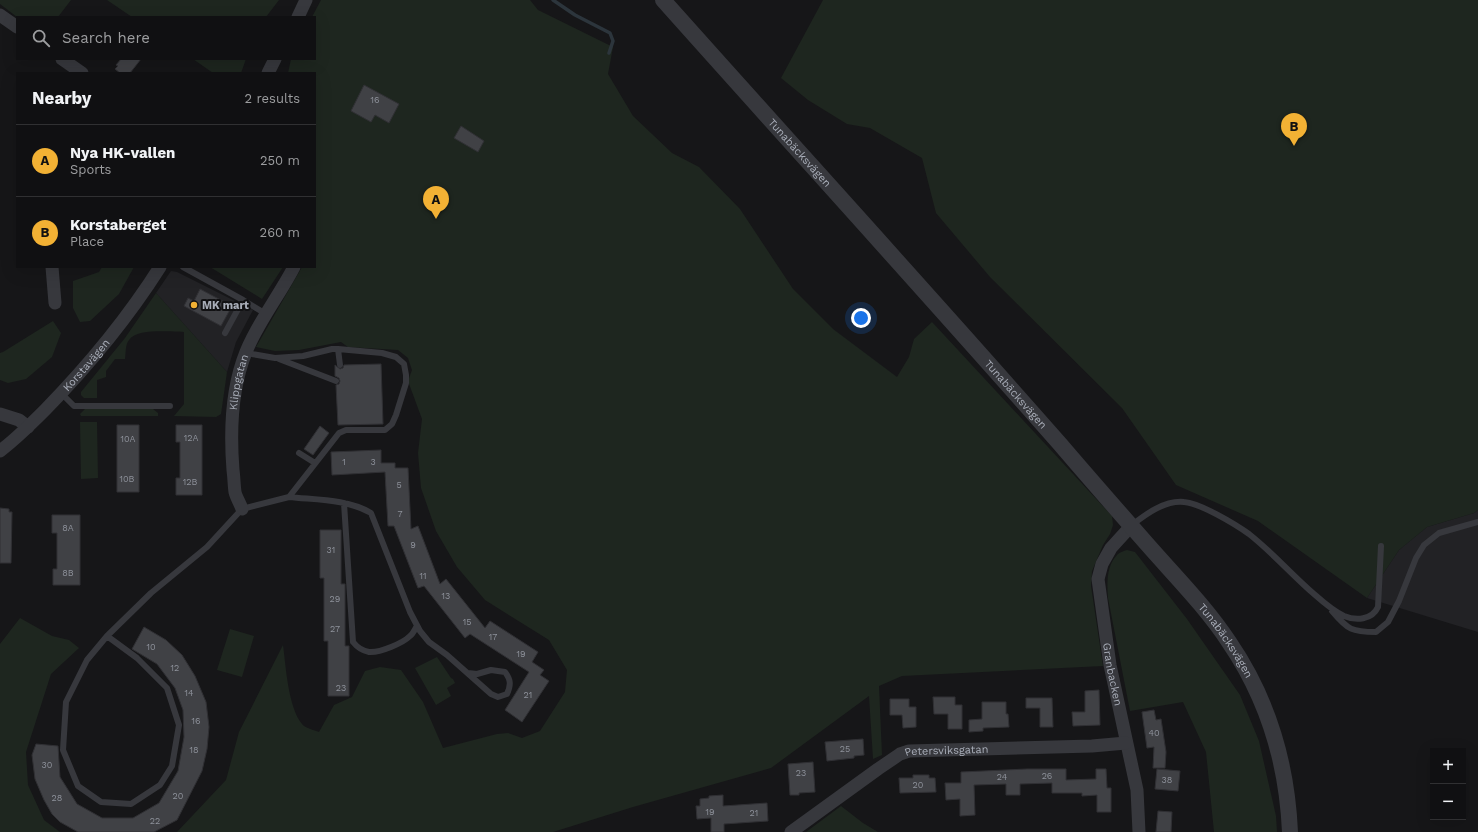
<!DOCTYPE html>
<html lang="en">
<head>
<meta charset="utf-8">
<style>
	body { margin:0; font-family:"Work Sans",sans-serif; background:#19191b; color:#f1f3f6 }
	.controls { position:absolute; right:12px; bottom:12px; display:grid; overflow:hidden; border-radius:0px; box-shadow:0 4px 16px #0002 }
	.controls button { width:36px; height:36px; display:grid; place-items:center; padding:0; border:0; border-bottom:1px solid #303032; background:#101012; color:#f1f3f6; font:20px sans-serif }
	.you { position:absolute; left:861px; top:318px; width:14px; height:14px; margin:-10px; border:3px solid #fff; border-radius:50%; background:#1a73e8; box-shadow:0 0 0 6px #1a73e833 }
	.badge { display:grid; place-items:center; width:26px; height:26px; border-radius:50%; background:#f2b134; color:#111; font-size:13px; font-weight:700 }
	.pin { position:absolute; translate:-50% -33px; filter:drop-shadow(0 1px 2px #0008) }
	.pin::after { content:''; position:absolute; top:21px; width:14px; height:12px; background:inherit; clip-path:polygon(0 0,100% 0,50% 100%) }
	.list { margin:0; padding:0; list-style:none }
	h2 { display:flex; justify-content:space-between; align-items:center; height:52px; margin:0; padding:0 16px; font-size:17px }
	h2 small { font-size:13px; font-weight:400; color:#9c9d9f }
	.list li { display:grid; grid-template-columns:26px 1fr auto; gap:12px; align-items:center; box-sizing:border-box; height:72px; padding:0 16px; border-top:1px solid #303032 }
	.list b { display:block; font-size:15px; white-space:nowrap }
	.list p { margin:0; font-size:13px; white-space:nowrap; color:#9c9d9f }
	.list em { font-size:13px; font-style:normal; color:#9c9d9f }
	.icon { flex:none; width:22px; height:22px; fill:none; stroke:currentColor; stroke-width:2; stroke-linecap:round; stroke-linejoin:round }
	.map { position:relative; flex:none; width:1478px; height:832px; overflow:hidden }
	.search { position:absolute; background:#101012; box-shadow:0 4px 16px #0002; left:16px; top:16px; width:300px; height:44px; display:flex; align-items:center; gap:10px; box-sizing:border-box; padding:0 14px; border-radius:0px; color:#9c9d9f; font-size:15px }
	.panel { position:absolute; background:#101012; box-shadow:0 4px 16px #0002; left:16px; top:72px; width:300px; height:196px; border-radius:0px }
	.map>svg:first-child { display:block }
	.built { fill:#222225 }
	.green { fill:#1e261f }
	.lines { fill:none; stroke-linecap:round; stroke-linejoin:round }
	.stream { stroke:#2c353c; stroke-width:3.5 }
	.building { fill:#404145; stroke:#303034 }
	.service { stroke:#37383d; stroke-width:6 }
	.minor { stroke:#37383d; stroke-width:13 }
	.tertiary { stroke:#37383d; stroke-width:16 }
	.poi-dot { fill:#f2b134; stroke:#111113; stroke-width:1.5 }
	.labels { text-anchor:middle; stroke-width:4; stroke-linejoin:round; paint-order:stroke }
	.number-label { font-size:9px; fill:#8e929b }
	.street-label { font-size:11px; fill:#a8adb8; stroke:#111113 }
	.poi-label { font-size:11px; font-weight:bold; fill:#a8adb8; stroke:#111113; text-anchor:start }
</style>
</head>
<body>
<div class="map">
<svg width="1478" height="832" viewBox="0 0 1478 832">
	<rect width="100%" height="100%" fill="#161618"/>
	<!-- built -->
	<path class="built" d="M171 271 177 272 253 310 236 342 227 372 156 293Z
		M1478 510V632L1367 598 1399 550 1427 527 1474 513Z"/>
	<!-- green -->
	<path class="green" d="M0 0H71L58 17H17L0 4Z
		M107 0H279L266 17H132Z
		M321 0H530L538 10 613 47 608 74 633 116 672 153 699 167 740 209 793 289 833 329 897 377 909 357 914 339 932 322 1112 516 1113 525 1110 534 1103 545 1092 571 1091 586 1103 666 902 676 879 686 882 755 873 759 869 696 771 768 633 807 553 832H177L226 780 239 732 283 645C286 667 288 707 302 724 305 728 314 730 319 732L334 705 352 697 365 671 380 667 401 670 423 702 443 748 497 734 508 733 522 738 540 731 565 692 567 670 549 640 485 600 457 567 436 531 421 488 418 453 422 419 408 381 412 370 408 358 398 350 348 347 341 342 299 350 275 351 256 347 302 267H315V73H288L291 59H315V17H312Z
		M823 0H1478V510L1474 513 1427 527 1399 550 1367 598 1258 521 1176 485 1122 408 990 277 936 213 922 158 870 128 847 124 808 100 781 78Z
		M193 59H246L241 73H213Z
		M102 267H134L119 294 90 321 80 322 73 308V281L99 272Z
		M210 267H283L262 299Z
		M156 293 227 372 221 414 216 417 174 416 184 404V332C171 332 137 328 129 340 125 345 126 353 125 359H115L106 371V377L97 380V398H84L81 395V392L125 338Z
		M53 321 61 333 52 357 26 379 8 383 0 380V353L3 352Z
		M89 408 153 409 158 413V416H81L80 414 85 409Z
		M80 422H97L98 478 81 479Z
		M1127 550 1135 552 1187 619 1240 695 1259 741 1276 816 1277 832H1214L1206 752 1183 702 1130 711 1108 598C1107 584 1106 565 1118 554 1120 552 1124 551 1127 550Z
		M20 618 52 636 69 640 79 648 51 674 26 752 28 785 44 820 60 832H0V644Z
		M230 629 254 636 242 677 217 670Z
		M437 657 451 678 453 679 455 683 447 688 451 696 436 705 415 668Z
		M841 806 863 823 878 832H806Z"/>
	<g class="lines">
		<!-- stream -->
		<path class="stream" d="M553 0 575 15 610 33 613 41 609 53"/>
	</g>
	<!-- building -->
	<path class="building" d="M121 59H141L130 73H120L115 69 118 66 116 65Z
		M364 85 399 104 389 123 375 115 371 122 351 111Z
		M461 126 484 141 478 152 454 138Z
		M200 289 232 306 221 326 184 306 188 298 194 301Z
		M381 364 383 424 338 425 336 385 339 384 340 381 339 378 335 376V365L340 369 343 368 344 365Z
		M117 425H139V492H117Z
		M176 425H202V495H176V478H180V442H176Z
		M320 426 329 433 313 455 304 449Z
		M381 450V463H395V468H408L411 529 418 526 440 584 446 579 485 628 490 621 538 652 532 662 544 670 540 675 549 681 522 722 505 710 529 672 470 634 465 638 424 586 418 588 394 526H388L385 472 332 475 331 452Z
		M0 508 9 509V512H12L11 563H0Z
		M52 515H80V585H53V569H57V533H52Z
		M320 530H341V584H345V646H349V696H328V641H324V578H320Z
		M144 627 166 640 182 655 195 676 206 702 209 727 207 749 202 771 177 820 154 832H78L60 822 52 814 44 800 35 779 32 755 36 744 58 746 60 777 77 804 102 818H133L159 803 178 771 184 737 183 710 175 688 157 664 132 649Z
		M1099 690 1100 725 1073 726 1072 712H1085V691Z
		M933 697H955V705H962V729H948V714H934Z
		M1026 698H1052L1053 727H1040V708H1026Z
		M890 699H909V707H916V727L903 728 902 715H890Z
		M982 702H1006V714H1008L1009 727 983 728V731L969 732V720L982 719Z
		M1154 710 1156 720 1161 719 1166 752 1165 768H1153L1154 747 1147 748 1142 712Z
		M863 739 864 755 854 756V758L827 761 825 742Z
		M813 762 815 792 799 793V795H790L788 764Z
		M1027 769H1066V780L1096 779V769H1106L1107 788H1111V812H1097V795L1082 796V793H1052V783L1020 784V795H1006V784L974 785 975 815 960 816V799L946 800 945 783H961V772Z
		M1157 769 1180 771 1178 791 1155 789Z
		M913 775H929V778H935L936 792 900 793 899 778H913Z
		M723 795V806L767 803 768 821 724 824V832H711V818L697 819 696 806H700V799L709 798V796Z
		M1158 811 1172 812 1171 832H1156Z"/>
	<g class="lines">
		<!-- service -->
		<path class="service" d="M183 267 243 300 225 333
			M243 300 266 314
			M338 349 340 365
			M279 359 336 381
			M61 393 74 406H170
			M299 453 315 463
			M289 497C316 500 347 499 371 513L410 612 420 631 429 642 447 655 491 694 498 697 507 694C511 685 511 680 505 672L491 670 477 674 468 673
			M344 503 353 642C357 647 363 651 369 652 380 653 403 643 410 636 413 634 415 629 417 626
			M1132 525C1146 514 1165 500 1184 502 1200 503 1235 524 1249 534 1272 552 1292 575 1314 594 1323 602 1333 611 1344 616 1356 621 1372 620 1378 607L1381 546
			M1332 611C1348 630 1352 632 1376 632L1388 622 1399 601 1416 558 1424 545 1439 533 1478 522
			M107 636 137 658 167 688 179 725 172 766 160 785 131 804 101 802 78 786 63 750 66 702 87 660 107 636 151 593 207 547 242 509 289 497 339 433 346 430H385L392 424 396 415 406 383V375L404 364 396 357 382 353 338 349H332L303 356 275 358 246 353"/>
		<!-- minor -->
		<g class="minor">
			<path d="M0 15 17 27"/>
			<path d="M298 17 306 0"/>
			<path d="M62 59 82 73"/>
			<path d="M268 73 275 59"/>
			<path d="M52 267 55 303"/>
			<path d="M0 414 19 420 28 427"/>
			<path id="s1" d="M0 451C16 439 31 424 45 410 88 366 127 319 160 267"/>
			<path id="s2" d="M242 509C240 503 236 497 235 492 234 485 234 477 233 470 230 432 231 389 246 352 258 322 279 296 294 267"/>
			<path id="s3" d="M1131 526 1111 548 1102 564 1098 579 1110 665 1137 790 1139 832"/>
			<path id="s4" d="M791 832 878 769 900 754 909 751 1092 746 1126 743"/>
		</g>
		<!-- tertiary -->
		<path class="tertiary" id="s5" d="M663 0C795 148 929 295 1060 444 1089 478 1118 511 1147 544 1175 576 1206 607 1229 642 1268 699 1287 764 1290 832"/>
	</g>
	<!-- markers -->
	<circle class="poi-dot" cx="194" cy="305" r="4"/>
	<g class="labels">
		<!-- number labels -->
		<g class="number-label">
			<text x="375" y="103">16</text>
			<text x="191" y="441">12A</text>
			<text x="128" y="442">10A</text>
			<text x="344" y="465">1</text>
			<text x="373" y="465">3</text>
			<text x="127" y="482">10B</text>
			<text x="190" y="485">12B</text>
			<text x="399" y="488">5</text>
			<text x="400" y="517">7</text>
			<text x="68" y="531">8A</text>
			<text x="413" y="548">9</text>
			<text x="331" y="553">31</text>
			<text x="68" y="576">8B</text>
			<text x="423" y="579">11</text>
			<text x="446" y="599">13</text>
			<text x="335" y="602">29</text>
			<text x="467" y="625">15</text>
			<text x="335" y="632">27</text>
			<text x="493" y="640">17</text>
			<text x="151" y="650">10</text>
			<text x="521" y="657">19</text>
			<text x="175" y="671">12</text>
			<text x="341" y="691">23</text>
			<text x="189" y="696">14</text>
			<text x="528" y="698">21</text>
			<text x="196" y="724">16</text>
			<text x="1154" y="736">40</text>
			<text x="845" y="752">25</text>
			<text x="194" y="753">18</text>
			<text x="47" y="768">30</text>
			<text x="801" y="776">23</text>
			<text x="1047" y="779">26</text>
			<text x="1002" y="780">24</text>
			<text x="1167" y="783">38</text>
			<text x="918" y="788">20</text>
			<text x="178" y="799">20</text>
			<text x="57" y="801">28</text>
			<text x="710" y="815">19</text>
			<text x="754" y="816">21</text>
			<text x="155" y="824">22</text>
		</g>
		<!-- street labels -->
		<g class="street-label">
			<text dy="4" stroke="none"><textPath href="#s5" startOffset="205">Tunabäcksvägen</textPath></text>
			<text dy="4" stroke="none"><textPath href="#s1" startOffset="122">Korstavägen</textPath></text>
			<text dy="4" stroke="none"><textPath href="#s2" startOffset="129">Klippgatan</textPath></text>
			<text dy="4" stroke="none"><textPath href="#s5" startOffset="529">Tunabäcksvägen</textPath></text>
			<text dy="4" stroke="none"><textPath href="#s5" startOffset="853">Tunabäcksvägen</textPath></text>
			<text dy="4" stroke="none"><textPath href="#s3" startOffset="160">Granbacken</textPath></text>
			<text dy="4" stroke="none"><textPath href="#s4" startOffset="181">Petersviksgatan</textPath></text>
		</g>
		<!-- poi labels -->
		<g class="poi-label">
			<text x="202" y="309">MK mart</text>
		</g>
	</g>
</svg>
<div class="controls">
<button>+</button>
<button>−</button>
</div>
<div class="you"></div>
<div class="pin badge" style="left:436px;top:219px">A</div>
<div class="pin badge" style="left:1294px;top:146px">B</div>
<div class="search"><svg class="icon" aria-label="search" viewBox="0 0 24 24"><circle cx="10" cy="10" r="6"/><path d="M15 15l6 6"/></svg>Search here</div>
<section class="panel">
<h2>Nearby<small>2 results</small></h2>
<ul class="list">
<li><span class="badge">A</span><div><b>Nya HK-vallen</b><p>Sports</p></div><em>250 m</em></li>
<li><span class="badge">B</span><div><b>Korstaberget</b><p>Place</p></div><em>260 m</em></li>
</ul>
</section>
</div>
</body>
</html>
